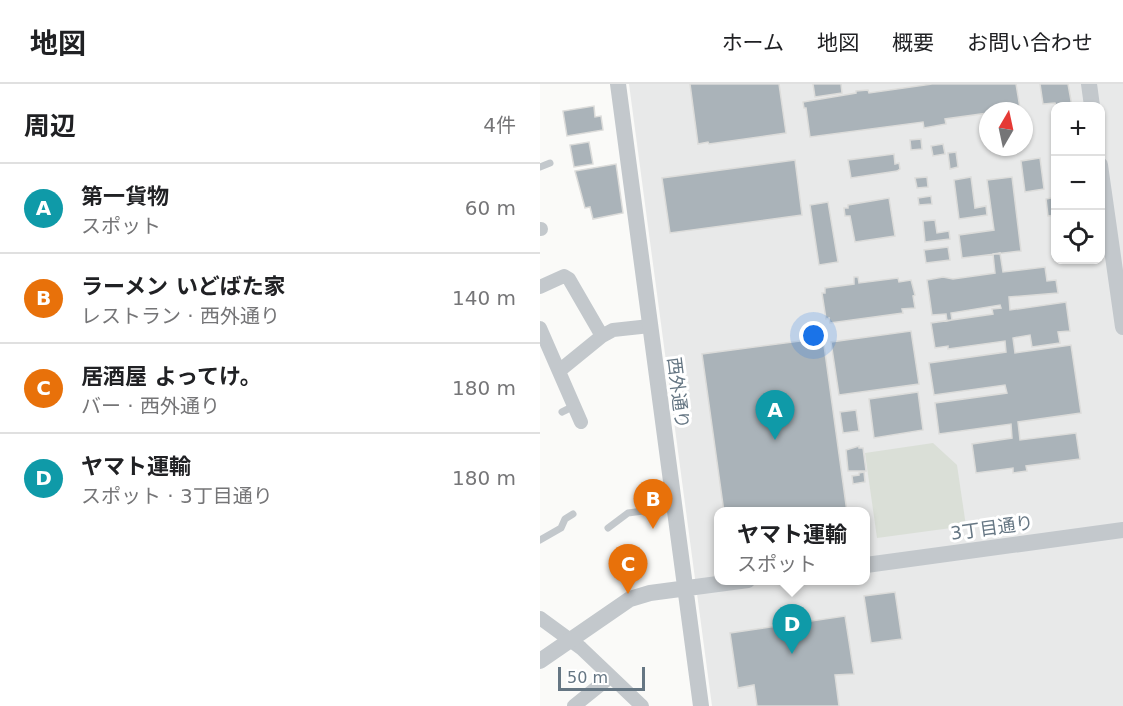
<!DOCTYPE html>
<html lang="ja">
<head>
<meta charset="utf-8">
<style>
	body { margin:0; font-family:"DejaVu Sans","Noto Sans JP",sans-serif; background:#f2f2f2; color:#202124 }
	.controls { position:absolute; right:18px; top:18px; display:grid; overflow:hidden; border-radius:12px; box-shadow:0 2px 4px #0004 }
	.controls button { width:54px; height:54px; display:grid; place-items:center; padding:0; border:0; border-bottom:2px solid #e0e0e0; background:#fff; color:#202124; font:30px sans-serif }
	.compass { position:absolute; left:439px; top:18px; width:54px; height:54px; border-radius:50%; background:#fff; box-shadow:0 2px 4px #0004; rotate:9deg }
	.scale { position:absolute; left:18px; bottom:15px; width:87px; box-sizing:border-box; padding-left:6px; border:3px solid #657683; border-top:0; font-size:16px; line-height:21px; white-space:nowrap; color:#657683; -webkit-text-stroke:4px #fff; paint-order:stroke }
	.you { position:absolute; left:274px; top:252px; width:21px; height:21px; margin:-15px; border:4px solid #fff; border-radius:50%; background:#1a73e8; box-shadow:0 0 0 9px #1a73e833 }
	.badge { display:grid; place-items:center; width:39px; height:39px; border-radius:50%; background:#e4572e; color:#fff; font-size:20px; font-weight:700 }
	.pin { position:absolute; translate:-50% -50px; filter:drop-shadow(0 2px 3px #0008) }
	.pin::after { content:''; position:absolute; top:32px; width:21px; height:18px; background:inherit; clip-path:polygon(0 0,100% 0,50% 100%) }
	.popup { position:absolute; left:174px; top:423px; width:156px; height:78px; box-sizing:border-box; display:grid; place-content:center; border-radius:12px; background:#fff; filter:drop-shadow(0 2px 4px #0005); font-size:20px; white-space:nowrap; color:#757577 }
	.popup b { font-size:22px; color:#202124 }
	.popup::after { content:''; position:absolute; left:50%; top:100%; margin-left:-12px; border:12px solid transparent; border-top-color:#fff }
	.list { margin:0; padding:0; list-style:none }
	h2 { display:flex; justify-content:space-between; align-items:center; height:78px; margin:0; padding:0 24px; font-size:26px }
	h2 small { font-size:20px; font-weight:400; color:#757577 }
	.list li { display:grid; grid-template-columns:39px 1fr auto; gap:18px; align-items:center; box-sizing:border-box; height:90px; padding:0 24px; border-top:2px solid #e0e0e0 }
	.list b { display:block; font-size:22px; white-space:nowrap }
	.list p { margin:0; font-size:20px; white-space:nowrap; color:#757577 }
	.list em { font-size:20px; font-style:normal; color:#757577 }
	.icon { flex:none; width:33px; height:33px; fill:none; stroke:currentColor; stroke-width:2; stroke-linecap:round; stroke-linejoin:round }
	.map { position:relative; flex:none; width:583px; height:622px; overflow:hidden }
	header { display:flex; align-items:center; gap:36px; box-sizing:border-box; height:84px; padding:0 30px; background:#fff; border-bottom:2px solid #e0e0e0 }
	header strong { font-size:28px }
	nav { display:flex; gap:33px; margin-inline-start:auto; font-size:21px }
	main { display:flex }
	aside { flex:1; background:#fff }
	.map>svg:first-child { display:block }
	.built { fill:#e8e9e9; fill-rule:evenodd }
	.green { fill:#dadfd7 }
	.building { fill:#aab3b9; stroke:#dcdcda; stroke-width:1.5 }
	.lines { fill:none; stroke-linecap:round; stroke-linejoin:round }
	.service { stroke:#c3c8cc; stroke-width:7 }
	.minor { stroke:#c3c8cc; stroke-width:14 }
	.tertiary { stroke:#c3c8cc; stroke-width:16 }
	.labels { text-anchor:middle; stroke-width:6; stroke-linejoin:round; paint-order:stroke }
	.street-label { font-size:18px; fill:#657683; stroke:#fff }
</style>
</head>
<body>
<header>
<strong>地図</strong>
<nav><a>ホーム</a><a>地図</a><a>概要</a><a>お問い合わせ</a></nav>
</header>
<main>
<aside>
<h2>周辺<small>4件</small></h2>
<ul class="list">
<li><span class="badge" style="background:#0f9aa8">A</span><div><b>第一貨物</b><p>スポット</p></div><em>60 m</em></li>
<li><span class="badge" style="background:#e8710a">B</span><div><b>ラーメン いどばた家</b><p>レストラン · 西外通り</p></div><em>140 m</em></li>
<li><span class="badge" style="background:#e8710a">C</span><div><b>居酒屋 よってけ。</b><p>バー · 西外通り</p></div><em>180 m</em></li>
<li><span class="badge" style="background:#0f9aa8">D</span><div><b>ヤマト運輸</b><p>スポット · 3丁目通り</p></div><em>180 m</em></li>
</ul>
</aside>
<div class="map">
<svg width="583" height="622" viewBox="0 0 583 622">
	<rect width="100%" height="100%" fill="#fafaf8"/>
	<!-- built -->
	<path class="built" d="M89 0H583V622H172ZM516 22H560V176H516ZM448 27H484V63H448ZM178 428H326V496H178Z"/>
	<!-- green -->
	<path class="green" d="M393 359 417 381 426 442 337 454 325 369Z"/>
	<!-- building -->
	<path class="building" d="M150 0H239L246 49 169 60 168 58 158 60Z
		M273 0H301L302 9 275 13Z
		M392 0H476L480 24 448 27V29L405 35 406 40 384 44 383 38 270 53 266 24H264L263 18 316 9V7L328 6 329 9Z
		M500 0H528L532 22H516L515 19 503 20Z
		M54 22 55 33 61 32 63 46 27 52 23 27Z
		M381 55 382 65 371 66 370 56Z
		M49 58 53 80 34 83 30 61Z
		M403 60 405 70 393 72 391 62Z
		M416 68 418 83 410 85 408 69Z
		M354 70 355 80 359 79 360 85 357 87 311 94 308 76Z
		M500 74 504 105 485 108 481 77Z
		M255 76 262 131 130 149 122 94Z
		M76 80 83 129 53 135 50 123 45 124 35 87Z
		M387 93 388 103 377 104 375 94Z
		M431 93 435 124 446 122 447 131 419 135 414 96Z
		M472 93 481 167 422 174 419 151 454 146 447 96Z
		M391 112 392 120 379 121 378 114Z
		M516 113V131L508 132 506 115Z
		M349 114 355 152 315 158 310 132H305L304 124H308V121Z
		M288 118 298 178 279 181 270 121Z
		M395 136 397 149 409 147 410 155 385 158 383 137Z
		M408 163 410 176 386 179 384 166Z
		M460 169 463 188 505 183 507 197 516 196 518 209 469 213 470 226 526 218 530 247 518 248 520 259 492 263 490 251 473 254 475 269 531 261 541 329 478 338 480 356 536 349 540 375 486 382 487 387 473 389V384L436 389 432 360 472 354 471 340 399 350 395 319 467 309 465 301 394 311 389 279 466 268 465 257 408 265V262L395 264 391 239 453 230 452 225 461 224 460 221 411 229 412 236 407 237 406 230 392 231 387 196 403 193 413 195 455 189 453 170Z
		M314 193H318L319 199 358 194 359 198 371 196 375 211 373 212 375 224 362 225 363 229 290 239 289 234 286 235 282 209H285V204L314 200Z
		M371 247 379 300 299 311 291 258Z
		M283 254 307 428H184L162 270Z
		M378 308 383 346 334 354 329 315Z
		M316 326 319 347 303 349 300 328Z
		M319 362V364H323L326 387H308L306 366Z
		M324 388 325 398 313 400 312 392 319 391V389Z
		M355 508 362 555 331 559 324 512Z
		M305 532 314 590 295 591 299 622H217L214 601 198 604 190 549Z"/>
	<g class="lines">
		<!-- service -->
		<path class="service" d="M0 83 10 79
			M22 328 34 322
			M68 444 88 429 133 423
			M0 456 21 444 25 435 33 430"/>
		<!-- minor -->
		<path class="minor" d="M0 145H1
			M0 203 24 192 29 195 62 252 73 246 110 242
			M0 244 41 338
			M19 287 62 252
			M0 534 41 564 102 622
			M34 622 70 593"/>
		<!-- tertiary -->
		<path class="tertiary" d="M78 0 161 622
			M549 0 552 22
			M560 81 583 243
			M326 481 583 446
			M0 577 90 515 110 509 208 496"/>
	</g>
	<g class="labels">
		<!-- street labels -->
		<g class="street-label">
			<text transform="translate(138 309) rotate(83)" y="6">西外通り</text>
			<text transform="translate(452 444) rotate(-8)" y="6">3丁目通り</text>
		</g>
	</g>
</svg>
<div class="controls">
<button>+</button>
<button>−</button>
<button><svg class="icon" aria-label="locate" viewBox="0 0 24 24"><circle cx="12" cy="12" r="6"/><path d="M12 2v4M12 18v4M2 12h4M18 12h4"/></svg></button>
</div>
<svg class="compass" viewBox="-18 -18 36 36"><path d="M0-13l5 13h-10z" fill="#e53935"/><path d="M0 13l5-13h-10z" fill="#757577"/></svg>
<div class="scale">50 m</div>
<div class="you"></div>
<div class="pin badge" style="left:235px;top:356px;background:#0f9aa8">A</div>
<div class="pin badge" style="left:113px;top:445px;background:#e8710a">B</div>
<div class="pin badge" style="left:88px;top:510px;background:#e8710a">C</div>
<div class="pin badge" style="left:252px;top:570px;background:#0f9aa8">D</div>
<div class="popup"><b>ヤマト運輸</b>スポット</div>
</div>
</main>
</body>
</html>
